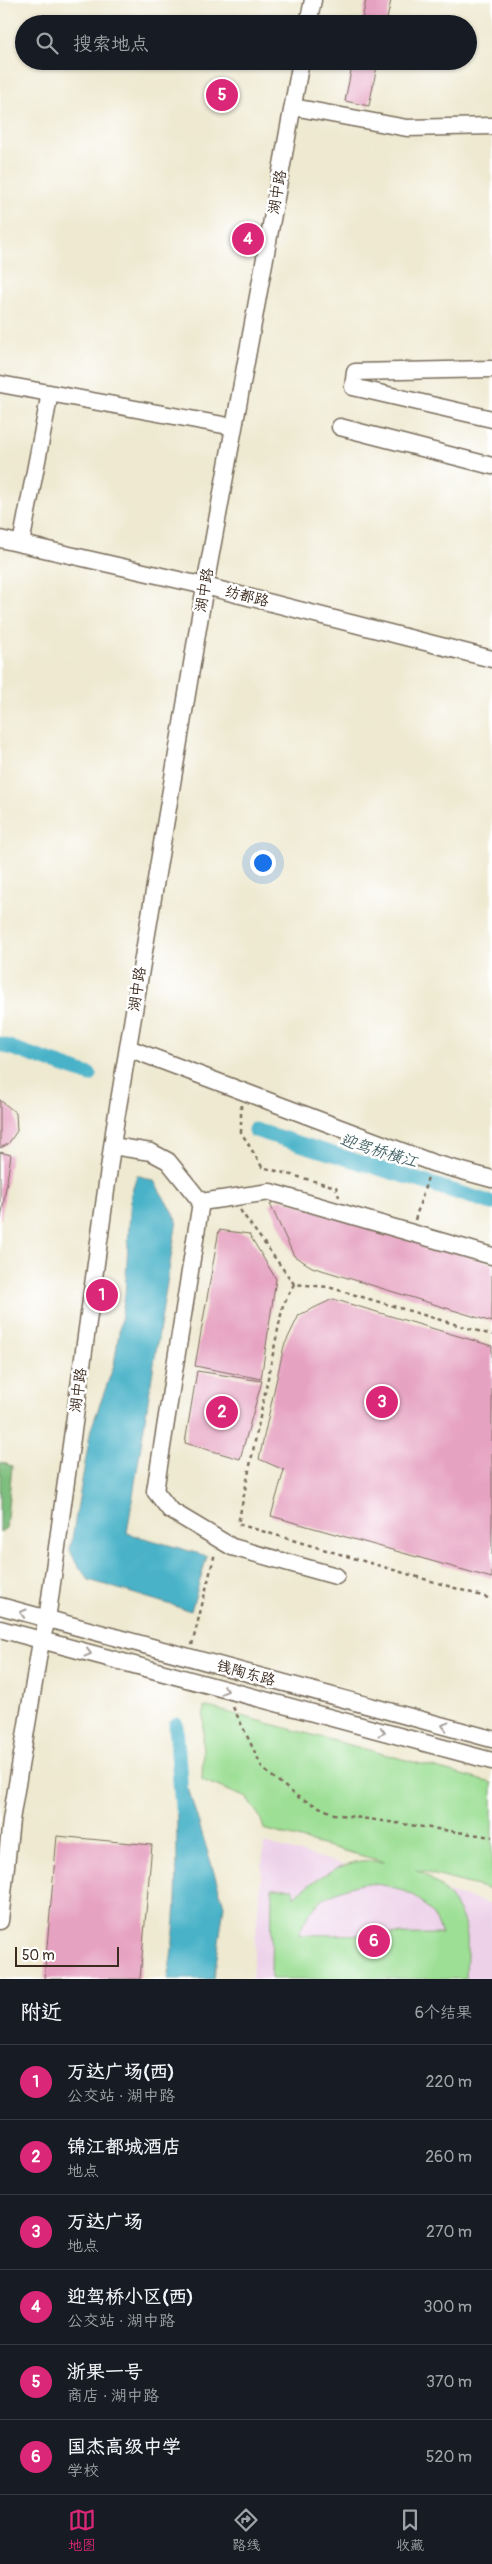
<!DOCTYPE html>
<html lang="zh">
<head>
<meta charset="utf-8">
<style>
	body { margin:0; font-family:Pangolin,"LXGW WenKai TC",sans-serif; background:#242831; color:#f1f3f6 }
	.scale { position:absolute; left:15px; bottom:12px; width:104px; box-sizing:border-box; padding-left:5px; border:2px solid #3b2a1e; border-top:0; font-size:14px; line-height:18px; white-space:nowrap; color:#3b2a1e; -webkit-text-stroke:4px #fff; paint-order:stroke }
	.you { position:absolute; left:262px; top:862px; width:18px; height:18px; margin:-12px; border:4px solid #fff; border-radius:50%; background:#1a73e8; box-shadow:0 0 0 8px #1a73e833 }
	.badge { display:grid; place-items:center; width:32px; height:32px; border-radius:50%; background:#db2777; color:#fff; font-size:16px; font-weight:700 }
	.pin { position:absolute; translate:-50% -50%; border:2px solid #fff; box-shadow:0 1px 5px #0006 }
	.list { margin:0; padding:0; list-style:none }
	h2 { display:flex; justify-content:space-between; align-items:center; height:65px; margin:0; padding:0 20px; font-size:21px }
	h2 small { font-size:16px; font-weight:400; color:#9ea1a6 }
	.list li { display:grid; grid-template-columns:32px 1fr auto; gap:15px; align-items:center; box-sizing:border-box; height:75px; padding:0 20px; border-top:1px solid #363941 }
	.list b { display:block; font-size:19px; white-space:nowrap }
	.list p { margin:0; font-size:16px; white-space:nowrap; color:#9ea1a6 }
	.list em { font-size:16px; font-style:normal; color:#9ea1a6 }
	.icon { flex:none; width:28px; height:28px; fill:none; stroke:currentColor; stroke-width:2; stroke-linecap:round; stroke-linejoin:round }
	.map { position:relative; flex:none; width:492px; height:1979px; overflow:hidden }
	.search { position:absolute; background:#171b24; box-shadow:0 1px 4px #0004; left:15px; right:15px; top:15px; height:55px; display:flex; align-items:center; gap:12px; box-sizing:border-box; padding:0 18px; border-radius:28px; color:#9ea1a6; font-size:19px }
	.sheet { height:515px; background:#171b24 }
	nav { display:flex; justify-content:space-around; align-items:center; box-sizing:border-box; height:70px; border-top:1px solid #363941; background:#171b24; font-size:14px; color:#9ea1a6 }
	nav a { display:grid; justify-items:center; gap:2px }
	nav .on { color:#db2777 }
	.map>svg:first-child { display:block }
	.built { fill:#edd1e9 }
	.green { fill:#9ddf95; stroke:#6c845a; fill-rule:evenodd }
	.forest { fill:#7ebe7e; stroke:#5c744e }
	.water { fill:#49b2c8; stroke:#426e73 }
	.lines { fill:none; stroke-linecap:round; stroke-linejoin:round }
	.canal { stroke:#49b2c8; stroke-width:15 }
	.building { fill:#e6a2c1 }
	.minor-casing { stroke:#7a6d5c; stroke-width:19 }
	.path { stroke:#7a6d5c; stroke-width:2.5; stroke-dasharray:4 4; stroke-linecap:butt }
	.minor { stroke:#fff; stroke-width:16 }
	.oneway { stroke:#a79f9a }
	.labels { text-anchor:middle; stroke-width:5; stroke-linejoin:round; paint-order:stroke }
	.street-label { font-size:15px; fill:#3b2a1e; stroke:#fff }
	.water-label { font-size:16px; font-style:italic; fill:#416062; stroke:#fff }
</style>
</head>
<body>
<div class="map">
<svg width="492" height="1979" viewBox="0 0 492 1979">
	<rect width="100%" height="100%" fill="#fff"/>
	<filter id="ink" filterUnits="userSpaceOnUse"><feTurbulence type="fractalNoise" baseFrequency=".02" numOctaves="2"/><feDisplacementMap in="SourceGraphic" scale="10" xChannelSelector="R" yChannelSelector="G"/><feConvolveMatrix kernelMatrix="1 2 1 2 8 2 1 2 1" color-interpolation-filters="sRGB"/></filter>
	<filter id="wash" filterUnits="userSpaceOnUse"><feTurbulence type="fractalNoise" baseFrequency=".0096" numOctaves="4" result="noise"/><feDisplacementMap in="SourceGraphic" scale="20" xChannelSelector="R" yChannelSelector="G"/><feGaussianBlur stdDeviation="1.12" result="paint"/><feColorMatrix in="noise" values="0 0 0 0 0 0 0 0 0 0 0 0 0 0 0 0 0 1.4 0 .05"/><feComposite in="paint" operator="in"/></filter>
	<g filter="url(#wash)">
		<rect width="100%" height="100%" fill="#eee9d0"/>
		<!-- built -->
		<path class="built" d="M264 1843 492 1904V1979H252Z"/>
		<!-- green -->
		<path class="green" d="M204 1706 492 1783V1890L416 1870C441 1882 463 1907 467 1936 468 1950 466 1965 466 1979H271L272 1888H293L294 1897C314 1880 335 1865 362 1861 370 1860 378 1862 385 1862L264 1829 260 1817 247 1798 202 1780ZM364 1883C404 1886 427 1895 442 1934L299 1935C310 1901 332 1891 364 1883Z"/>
		<!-- forest -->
		<path class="forest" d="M0 1462 12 1466 6 1528 0 1532Z"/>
		<!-- water -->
		<path class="water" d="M137 1175 154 1181 177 1220 127 1533 207 1556 191 1611 89 1580 76 1563 70 1550 91 1429 114 1365 125 1294 131 1194Z
			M188 1788 224 1905 214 1979H167C180 1918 176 1851 177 1789Z"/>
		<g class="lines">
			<!-- canal -->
			<path class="canal" d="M0 1044 90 1075
				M255 1130 492 1203
				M176 1725 182 1809"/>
		</g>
		<g id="blocks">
			<!-- building -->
			<path class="building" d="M366 0H391L386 24H361Z
				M353 61H378L369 106 345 101Z
				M0 1100 16 1113 17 1131 8 1144 0 1148Z
				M0 1152 11 1155 1 1219H0Z
				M280 1199 492 1263V1322L312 1267 294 1256 270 1204Z
				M219 1230 249 1234 276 1279 261 1379 195 1366Z
				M333 1299 492 1346V1578L271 1516 284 1470 259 1459 284 1346 299 1315Z
				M197 1371 262 1381 240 1459 185 1443Z
				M57 1836 152 1845 140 1979H44Z"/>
		</g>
	</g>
	<g filter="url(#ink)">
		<use href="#blocks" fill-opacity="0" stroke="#7a6d5c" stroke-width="1"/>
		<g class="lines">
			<!-- minor casing -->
			<g class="minor-casing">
				<path id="minor" d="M308 24 313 0
					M293 107 407 128 492 126
					M492 369 355 372 353 387 492 419
					M0 384 234 427
					M340 427 492 466
					M0 539 205 586 492 659
					M21 544 50 393
					M128 1048 433 1163 492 1179
					M112 1146 151 1152 168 1161 201 1202 270 1192 492 1256
					M201 1202 155 1491 170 1510 232 1547 336 1576
					M0 1606 492 1739
					M0 1629 492 1761
					M0 1921 11 1820 41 1641 47 1620 115 1125 205 586 301 61"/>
			</g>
			<!-- path -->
			<path class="path" d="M241 1105V1132L262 1167 336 1187 339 1197
				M240 1210 294 1284 328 1287 492 1335
				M415 1220 428 1177
				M294 1284 283 1305 238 1524 492 1599
				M192 1645 215 1553
				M233 1707 263 1769 298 1797 334 1814 492 1837"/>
			<!-- minor -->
			<use href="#minor" class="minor"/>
		</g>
		<!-- one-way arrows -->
		<defs><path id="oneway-chevron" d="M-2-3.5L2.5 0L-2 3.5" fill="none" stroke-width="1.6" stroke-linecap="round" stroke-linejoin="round" transform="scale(1.25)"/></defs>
		<g class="oneway">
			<use href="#oneway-chevron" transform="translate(23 1613) rotate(-164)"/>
			<use href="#oneway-chevron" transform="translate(88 1653) rotate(15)"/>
			<use href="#oneway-chevron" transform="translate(225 1690) rotate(15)"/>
			<use href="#oneway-chevron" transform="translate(445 1726) rotate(-165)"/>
			<use href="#oneway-chevron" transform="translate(382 1732) rotate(15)"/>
		</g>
	</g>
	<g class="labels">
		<!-- street labels -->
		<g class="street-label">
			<text transform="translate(277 192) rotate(-80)" y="5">湖中路</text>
			<text transform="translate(204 590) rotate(-80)" y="5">湖中路</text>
			<text transform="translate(247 596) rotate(14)" y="5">纺都路</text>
			<text transform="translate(137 989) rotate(-81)" y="5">湖中路</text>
			<text transform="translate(78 1390) rotate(-82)" y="5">湖中路</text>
			<text transform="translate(246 1673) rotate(15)" y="5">钱陶东路</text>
		</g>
		<!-- water labels -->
		<g class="water-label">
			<text transform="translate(379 1150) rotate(17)" y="6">迎驾桥横江</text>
		</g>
	</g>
</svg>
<div class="scale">50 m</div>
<div class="you"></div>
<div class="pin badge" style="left:102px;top:1295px">1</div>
<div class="pin badge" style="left:222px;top:1412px">2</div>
<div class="pin badge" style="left:382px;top:1402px">3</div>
<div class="pin badge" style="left:248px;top:239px">4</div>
<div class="pin badge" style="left:222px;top:95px">5</div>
<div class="pin badge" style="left:374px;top:1941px">6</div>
<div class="search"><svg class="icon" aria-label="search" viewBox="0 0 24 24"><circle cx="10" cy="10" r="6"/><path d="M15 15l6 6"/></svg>搜索地点</div>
</div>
<section class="sheet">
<h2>附近<small>6个结果</small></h2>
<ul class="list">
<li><span class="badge">1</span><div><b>万达广场(西)</b><p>公交站 · 湖中路</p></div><em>220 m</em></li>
<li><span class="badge">2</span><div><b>锦江都城酒店</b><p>地点</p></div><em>260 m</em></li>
<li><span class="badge">3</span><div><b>万达广场</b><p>地点</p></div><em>270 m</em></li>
<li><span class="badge">4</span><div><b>迎驾桥小区(西)</b><p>公交站 · 湖中路</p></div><em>300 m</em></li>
<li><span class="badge">5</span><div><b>浙果一号</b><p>商店 · 湖中路</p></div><em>370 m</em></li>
<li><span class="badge">6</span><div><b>国杰高级中学</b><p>学校</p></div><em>520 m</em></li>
</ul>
</section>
<nav>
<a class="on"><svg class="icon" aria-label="map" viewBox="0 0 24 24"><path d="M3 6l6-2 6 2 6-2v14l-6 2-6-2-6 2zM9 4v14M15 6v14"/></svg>地图</a>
<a><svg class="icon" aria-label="directions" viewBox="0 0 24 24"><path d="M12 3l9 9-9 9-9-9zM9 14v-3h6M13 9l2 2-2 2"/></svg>路线</a>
<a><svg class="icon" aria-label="saved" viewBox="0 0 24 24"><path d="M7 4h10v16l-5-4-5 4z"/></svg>收藏</a>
</nav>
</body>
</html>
